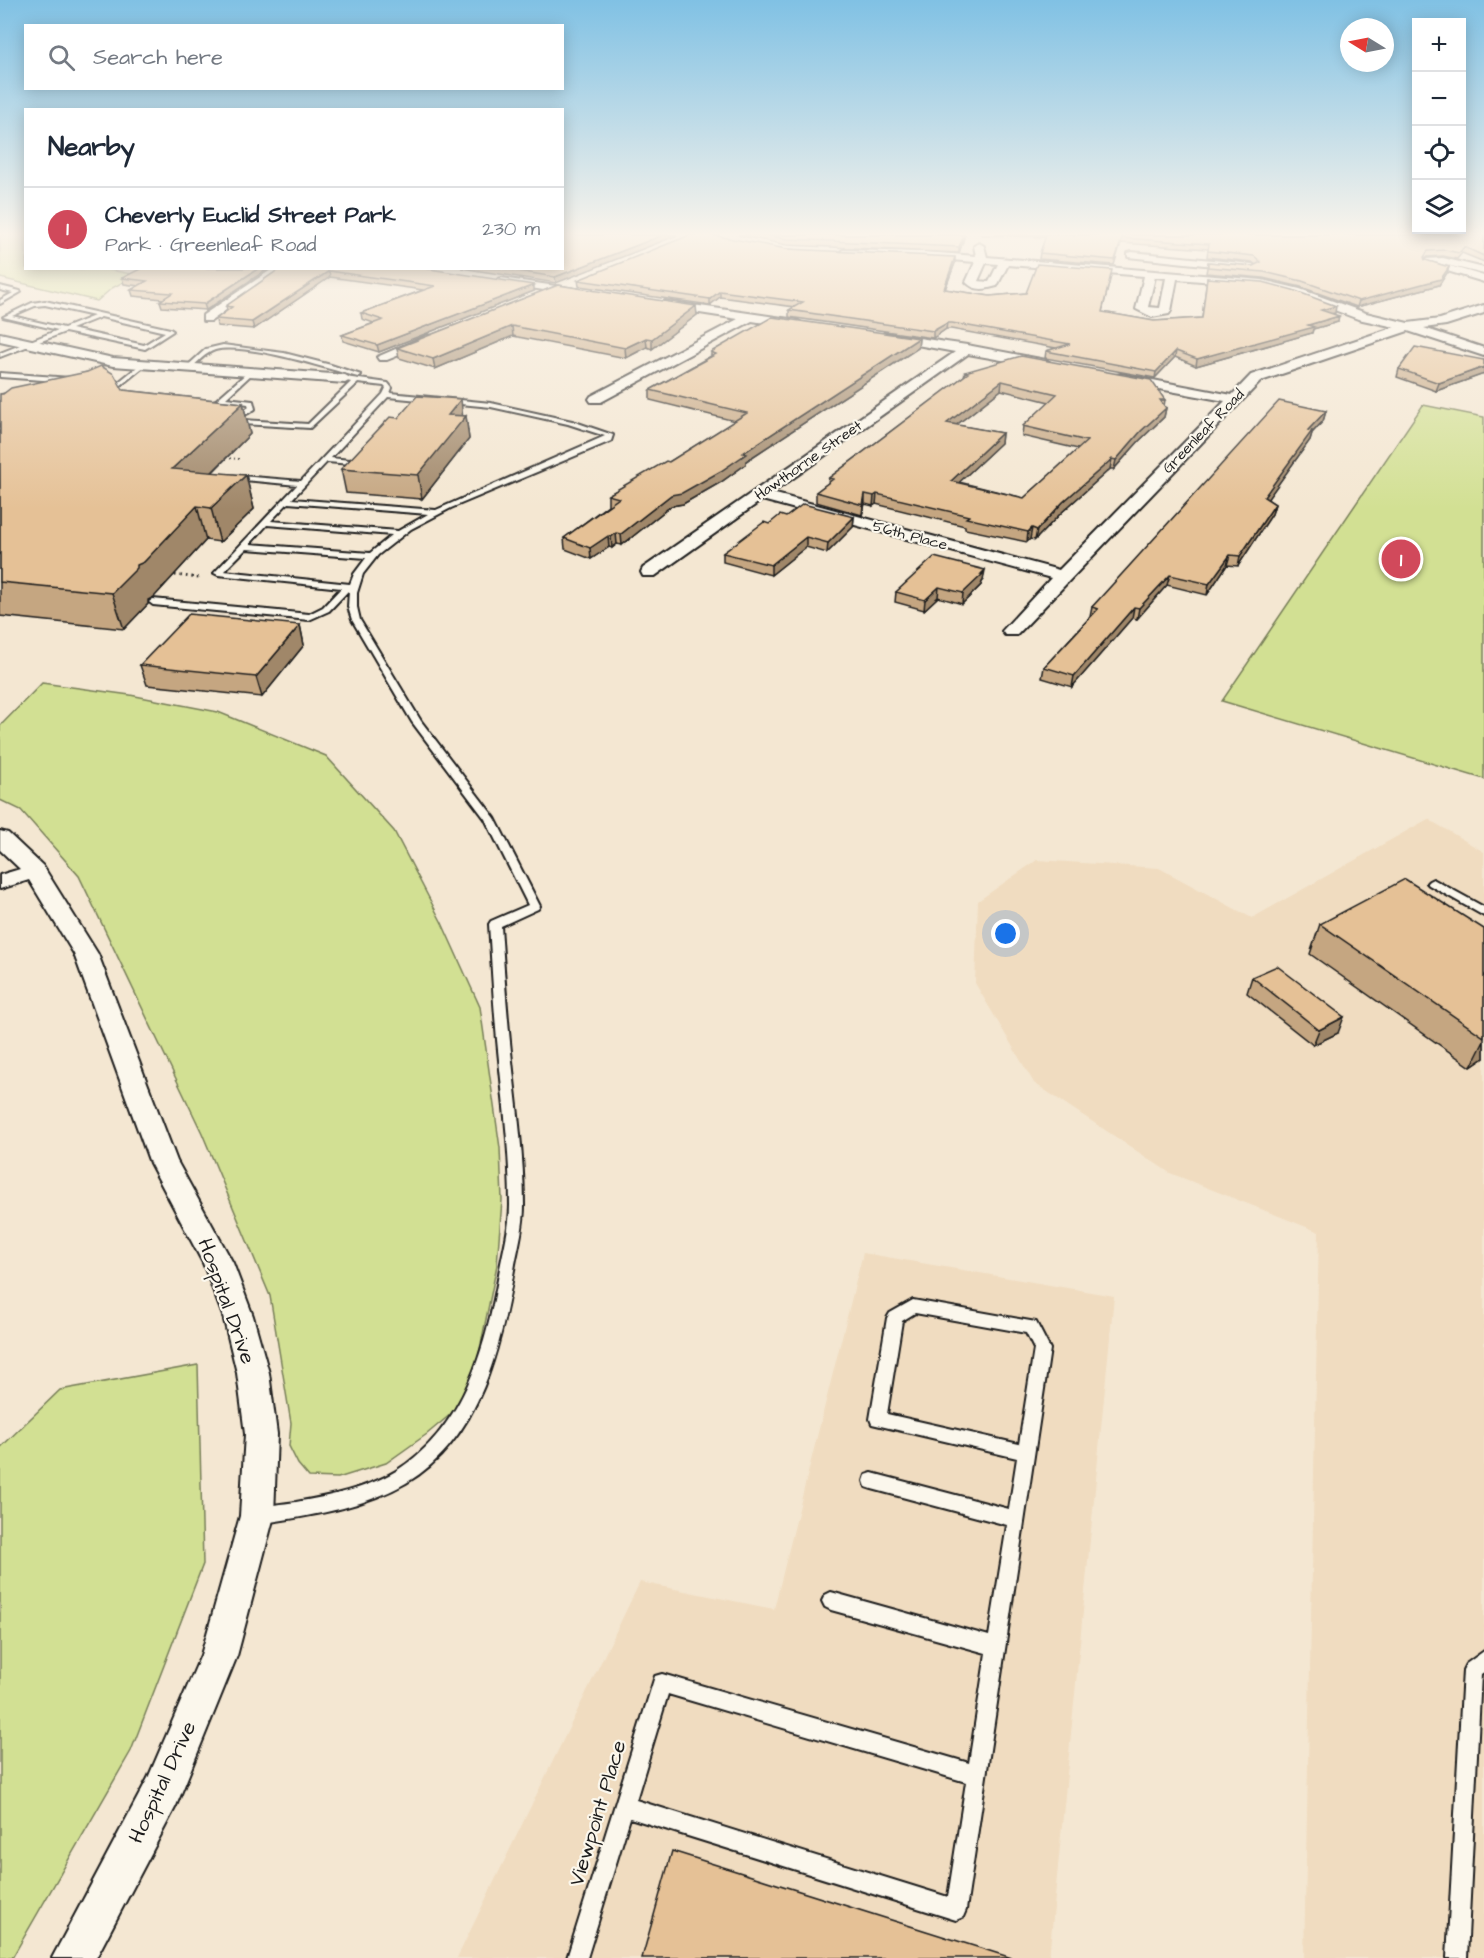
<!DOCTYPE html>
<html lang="en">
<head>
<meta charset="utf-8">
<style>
	body { margin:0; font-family:"Architects Daughter",sans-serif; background:#f2f2f3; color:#1f2937 }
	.controls { position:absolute; right:18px; top:18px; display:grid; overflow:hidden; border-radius:0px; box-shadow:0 3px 15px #0003 }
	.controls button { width:54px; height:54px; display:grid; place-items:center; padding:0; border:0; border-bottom:2px solid #e0e1e3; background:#fff; color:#1f2937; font:30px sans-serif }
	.compass { position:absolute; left:1340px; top:18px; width:54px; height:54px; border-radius:50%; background:#fff; box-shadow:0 3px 15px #0003; rotate:280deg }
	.you { position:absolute; left:1006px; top:934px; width:21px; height:21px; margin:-15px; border:4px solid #fff; border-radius:50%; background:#1a73e8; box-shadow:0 0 0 9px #1a73e833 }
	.badge { display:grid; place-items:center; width:39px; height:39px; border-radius:50%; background:#d1495b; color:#fff; font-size:20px; font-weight:700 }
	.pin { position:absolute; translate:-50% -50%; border:3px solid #fff; box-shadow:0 2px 6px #0006 }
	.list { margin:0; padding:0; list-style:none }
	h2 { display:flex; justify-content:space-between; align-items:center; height:78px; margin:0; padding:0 24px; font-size:26px }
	h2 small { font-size:20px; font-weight:400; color:#747a83 }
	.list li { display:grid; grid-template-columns:39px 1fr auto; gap:18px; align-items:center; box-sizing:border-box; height:84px; padding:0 24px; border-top:2px solid #e0e1e3 }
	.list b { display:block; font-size:22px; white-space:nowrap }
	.list p { margin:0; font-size:20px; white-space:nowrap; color:#747a83 }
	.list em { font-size:20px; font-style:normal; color:#747a83 }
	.icon { flex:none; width:33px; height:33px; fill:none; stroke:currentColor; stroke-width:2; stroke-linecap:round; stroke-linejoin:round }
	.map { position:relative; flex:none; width:1484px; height:1958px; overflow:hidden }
	.search { position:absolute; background:#fff; box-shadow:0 3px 15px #0003; left:24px; top:24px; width:540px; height:66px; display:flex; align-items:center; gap:15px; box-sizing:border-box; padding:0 21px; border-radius:0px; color:#747a83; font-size:22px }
	.panel { position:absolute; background:#fff; box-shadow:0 3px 15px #0003; left:24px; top:108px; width:540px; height:162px; border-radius:0px }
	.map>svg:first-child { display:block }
	.built { fill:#f0dcc0 }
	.green { fill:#d2e093; stroke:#777e58; stroke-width:1.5 }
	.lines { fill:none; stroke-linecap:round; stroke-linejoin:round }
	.service-casing { stroke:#1c1c1c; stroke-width:4 }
	.minor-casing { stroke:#1c1c1c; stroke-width:4 }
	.path-far1 { stroke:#1c1c1c; stroke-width:2; stroke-dasharray:1 3; stroke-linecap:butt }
	.path { stroke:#1c1c1c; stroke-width:3; stroke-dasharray:1.5 4; stroke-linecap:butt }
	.service { fill:#fbf7ec; fill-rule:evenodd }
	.minor { fill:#fbf7ec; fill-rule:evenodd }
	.wall { fill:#c5a681; stroke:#1c1c1c; stroke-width:1.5; fill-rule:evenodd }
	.shaded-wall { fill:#a08769; stroke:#1c1c1c; stroke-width:1.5 }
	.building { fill:#e5c196; stroke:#1c1c1c; stroke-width:1.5; fill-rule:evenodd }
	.labels { text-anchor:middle; stroke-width:4.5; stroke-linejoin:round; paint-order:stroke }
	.far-street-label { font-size:15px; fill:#1c1c1c; stroke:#fbf7ec }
	.near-street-label { font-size:21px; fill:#1c1c1c; stroke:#fbf7ec }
</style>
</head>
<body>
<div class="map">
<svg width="1484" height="1958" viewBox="0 0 1484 1958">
	<rect width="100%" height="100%" fill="#f4e7d2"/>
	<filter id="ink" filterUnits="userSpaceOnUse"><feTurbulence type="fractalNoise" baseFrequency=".0167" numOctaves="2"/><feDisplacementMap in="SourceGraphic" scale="12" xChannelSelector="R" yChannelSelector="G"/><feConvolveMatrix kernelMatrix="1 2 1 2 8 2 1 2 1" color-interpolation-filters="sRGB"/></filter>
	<g filter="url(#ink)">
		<!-- built -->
		<path class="built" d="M1428 819 1484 852V1958H1304L1319 1232 1170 1173 1034 1083 975 983 978 901 1037 860 1159 868 1252 918Z
			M863 1253 1114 1296 1049 1958H457L640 1582 774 1609Z"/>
		<!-- green -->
		<path class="green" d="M0 235H25L26 268 106 269 136 275 112 288 97 301 0 278Z
			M1423 405 1484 417V779L1222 701Z
			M42 683 130 695 218 712 326 756 394 831 442 923 480 1007 500 1148 502 1200 497 1265 470 1398 427 1434 386 1463 338 1478 309 1477 298 1464 289 1446 291 1423 270 1296 202 1133 79 876 21 810 0 800V726Z
			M198 1365 203 1564 131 1751 12 1958H0V1448L60 1390Z"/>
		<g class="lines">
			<!-- service casing -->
			<g class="service-casing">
				<path id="service" d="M0 286 20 291 21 292 0 304V300L13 293 0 290Z
					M45 301 170 329 173 331 145 349 65 332 0 357V353L58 330 3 317 32 303ZM45 305 94 316 64 328 12 316 35 306ZM101 317 165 332 144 345 71 329Z
					M223 345 284 353 331 365 361 375 358 377C326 368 245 342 215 350 205 353 197 363 189 370L184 369 206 349Z
					M141 364 146 365 110 394H106V392Z
					M248 372 253 373 226 398 253 401 255 409C239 420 216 426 200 412L199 411 206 403 216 400ZM228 401 248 404 249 407C237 416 219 421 206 411L210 405Z
					M0 373 71 378 74 380 71 382 0 377Z
					M345 377 388 383 392 388 390 393 491 403 572 421 613 435 611 441 451 508 411 529 378 555 363 574 357 593V607L360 620 421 721 495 818 540 906 538 909 501 926C504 971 507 1016 512 1061 517 1109 524 1157 524 1206 524 1225 519 1244 515 1264 502 1343 481 1439 406 1483 361 1509 308 1516 258 1524L252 1522 250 1516 252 1510C266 1505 282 1504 296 1502 330 1496 366 1489 396 1471 466 1427 487 1344 500 1268 504 1247 510 1226 510 1205 510 1156 504 1108 499 1060 494 1015 492 969 489 924L491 921 528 905 485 819 412 722 352 620 348 607 349 590 329 611 309 620 153 605 149 602 153 599 309 614 323 607 341 588 218 575 214 573 297 485 244 480 240 478 241 476 301 481 383 394 386 388 384 386 358 383 310 428 243 424 240 422 243 420 308 424 351 382 343 380V378ZM388 397 491 407 568 424 605 436 436 510 292 499 327 462 351 464 366 460 367 458 363 456 350 460 331 458ZM288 503 428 514 398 531 271 521ZM267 525 392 535 370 553 250 544ZM246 549 366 558 354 574 350 584 224 571Z
					M1433 879 1484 907V916L1429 885 1427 883 1429 881Z
					M913 1300 1036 1322 1050 1349 966 1910 963 1917 956 1920 630 1818 587 1958H567L655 1676 662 1674 969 1763 986 1653 831 1610 825 1607 822 1601 825 1595 831 1592 989 1636 1007 1525 872 1489 866 1487 864 1481 866 1475 872 1473 1009 1509 1017 1458 872 1424 870 1419 887 1318 890 1313ZM915 1313 1026 1333 1034 1349 1019 1444 887 1414 902 1321ZM668 1694 966 1782 948 1897 636 1800Z
					M1484 1651V1672L1481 1674 1467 1958H1447L1463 1670 1466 1664Z"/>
			</g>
			<!-- minor casing -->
			<g class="minor-casing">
				<path id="minor" d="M979 243 984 246 987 257 1262 280 1300 289 1366 313 1408 323 1440 319 1484 305V313L1446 325 1424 328 1484 348V356L1408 331 1261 381 1017 635H1005L1002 631 1051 578 762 500 655 576H643L641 572 643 568 955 352 884 339 882 336 884 333 967 345 1046 360 1052 364 1046 368 968 354 772 493 1059 570 1225 401 1121 382 1116 381 1114 378 1116 375 1121 374 1232 395 1251 375 1395 327 1358 319 1292 294 1262 286 1177 279 1171 311 1169 314 1152 317 1136 309 1144 276 1008 265 997 286C986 289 975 292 966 282L975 262 927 258 843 256 838 253 843 250 927 252 976 256 974 246ZM986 263 998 264 989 282 978 281ZM1155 277 1166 278 1160 308 1148 307Z
					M1132 252 1252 264 1258 267 1252 270 1128 257V253Z
					M1443 258 1484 268V274L1443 264 1484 276V282L1424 264 1426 259Z
					M274 268H287L211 321H203V315Z
					M502 278 583 290 589 293 583 296 498 283V279Z
					M665 301 797 320 803 324 797 328 752 321 601 402H591L589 399 591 396 738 319 661 307V303Z
					M0 333 113 358 345 375 352 379 345 383 113 366 0 341Z
					M428 335 434 339 432 342 387 360H379L377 357Z
					M0 831 8 833 43 866 98 954 177 1161 233 1263 253 1316 269 1373 277 1434 274 1516 237 1656 176 1806 96 1958H52L148 1778 201 1655 240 1516 245 1434 237 1373 223 1316 203 1263 150 1163 74 954 29 880 0 889V875L20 869 0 850Z"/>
			</g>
			<!-- path-far1 -->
			<path class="path-far1" d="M226 458 239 459"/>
			<!-- path -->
			<path class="path" d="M175 575 199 578"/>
			<!-- service -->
			<use href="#service" class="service"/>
			<!-- minor -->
			<use href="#minor" class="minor"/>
		</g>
		<!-- wall -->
		<path class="wall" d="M737 235H965L959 253 787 245Z
			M980 235H1484V262L1462 253 1457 259 1443 256 1426 257 1424 259 1425 260 1449 267 1447 273 1439 285 1357 307 1301 287 1263 278 1206 273 1208 262 1253 266 1256 265 1252 262 1207 257 1208 249 1121 243 1114 265 1039 259 1040 253 1046 237Z
			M787 249 955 263 945 289 990 296 1026 293 1111 276 1102 312 1154 321 1202 318 1207 278 1335 313H1331L1338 322 1313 329 1312 333 1196 366 1175 357 1155 378 1045 358 1046 351 1056 348 951 329H946L933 338 789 317V310L795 307 720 297 710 305 579 286 578 280Z
			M269 268 206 310 162 307 160 301 163 299 133 296 131 290 139 286 124 284 122 278Z
			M281 268H423L534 291 379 352 343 341 342 335 374 323 362 319 361 313 423 290 330 277 254 329 217 326 216 319 227 310 226 306Z
			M461 268H562L556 283Z
			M558 285 697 315 652 349 647 347 626 358 513 336 435 369 399 358 397 348Z
			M919 338 918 348 746 461V464L721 482 683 504 671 506 622 545 617 544 612 548 609 547 591 559 565 549 564 538 608 505V495L669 462 735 421 650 400V390L711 356V352Z
			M1484 360V374L1436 391 1397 377 1399 369Z
			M87 372 123 390 243 403 250 434 212 473 246 475 254 509 220 542 206 540 154 597 148 600V604L124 629 0 616V394Z
			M965 372 1165 400 1164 406 1166 408 1164 417 1139 441 1114 469H1110L1061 513 1035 540 1030 539 1027 542 965 529V526L876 504 873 506 865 504 862 515 816 502V492L828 483 829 478 964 376ZM1001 390 1049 402 1023 426 1022 436 1078 449 1024 498 959 482 1001 443 1002 433 956 425Z
			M1326 411 1323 421 1312 433 1310 440 1267 499 1275 504 1272 514 1238 566 1227 565 1207 595 1167 585 1137 619 1132 618 1072 687 1042 678 1044 667 1090 617 1092 607Z
			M466 416 469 439 422 499 346 493 341 469 398 418Z
			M786 517H854L853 527 827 553 806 547 771 575 723 562V553L769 524Z
			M983 581 982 582 981 585 962 604 938 597 924 610 895 602 896 592Z
			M300 625 304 645 262 697 147 685 140 665Z
			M1320 924 1484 929V1058L1471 1067 1310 954Z
			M1252 977 1338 1033 1313 1045 1247 993Z"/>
		<!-- shaded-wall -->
		<path class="shaded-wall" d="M663 235H678L556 283 555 277Z
			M964 235H965L959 253V247Z
			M955 257V263L943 295 944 289Z
			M1449 267 1447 273 1439 285 1357 307 1359 301Z
			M259 268H269L206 310 204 304Z
			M329 271 330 277 254 329 252 322Z
			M534 285V291L379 352 377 345Z
			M720 291V297L710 305V299Z
			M696 306 697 315 652 349V339Z
			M1336 306 1335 313 1320 316 1321 310Z
			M1339 316 1338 322 1313 329 1312 333 1196 366 1197 359 1308 325Z
			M947 323 946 329 933 338V331Z
			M512 326 513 336 435 369 433 359Z
			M646 338 647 347 626 358 625 348Z
			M919 338 918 348 746 461V464L721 482 683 504 671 506 622 545 621 534 671 495 743 453Z
			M1176 351 1175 357 1155 378 1156 372Z
			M1484 367V374L1436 391 1439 383Z
			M1002 381 1001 390 946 433 947 423Z
			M461 399 463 420 466 416 469 439 422 499 418 475 448 415Z
			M243 403 250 434 181 503 172 469Z
			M1166 408 1164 417 1139 441 1114 469 1116 460 1141 431Z
			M1326 411 1323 421 1312 433 1310 440 1262 507 1264 497 1308 430Z
			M1002 433 1001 443 950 491 951 481Z
			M1112 459 1110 469 1061 513 1035 540 1037 530 1063 502Z
			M246 475 254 509 220 542 211 508Z
			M865 494V504L862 515 863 505Z
			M877 494 876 504 873 506 874 496Z
			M1275 504 1272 514 1238 566 1240 556Z
			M197 506 206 540 154 597 148 600V604L124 629 112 593 137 565Z
			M854 517 853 527 827 553 828 543Z
			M1032 528 1030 539 1027 542 1028 532Z
			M616 533 617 544 612 548 611 537Z
			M608 536 609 547 591 559 590 548Z
			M806 537V547L771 575V565Z
			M1230 555 1227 565 1207 595 1209 584Z
			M985 570 983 581 982 582 981 585 962 604 963 593Z
			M1170 575 1167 585 1137 619 1139 608Z
			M939 587 938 597 924 610 925 600Z
			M1134 607 1132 618 1072 687 1074 676Z
			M300 625 304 645 262 697 256 677Z
			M1344 1017 1338 1033 1313 1045 1319 1030Z
			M1484 1041V1058L1471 1067Z"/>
		<!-- building -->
		<path class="building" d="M562 235H663L555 277 500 268H562Z
			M690 235H712L787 249 955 257 944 289 990 296 1026 293 1037 264 1112 270 1102 312 1154 321 1202 318 1207 278 1263 282 1293 290 1336 306 1321 310 1339 316 1308 325 1314 327 1197 359 1176 351 1156 372 1046 351 1070 344 952 323H947L933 331 789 310 803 302 720 291 710 299 578 280Z
			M766 235H964L959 247 787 239Z
			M1046 235H1484V256L1464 247 1459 253 1445 250 1428 251 1424 257 1425 260 1449 267 1441 279 1359 301 1302 281 1264 272 1208 267V262L1253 266 1261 262 1254 256 1208 251 1209 244 1122 238 1115 260 1040 253Z
			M142 268H259L204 304 160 301 172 293 131 290 147 281 122 278Z
			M281 268H423L534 285 377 345 342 335 383 320 361 313 435 286 329 271 252 322 216 319 232 307 226 306Z
			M558 285 696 306 652 339 646 338 625 348 512 326 433 359 397 348Z
			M772 317 919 338 743 453 746 454 721 471 682 493 671 495 621 534 616 533 611 537 608 536 590 548 564 538 619 498 608 495 666 461 669 462 747 413 650 390 716 354 711 352Z
			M1415 347 1484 360V367L1439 383 1399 369Z
			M1021 356 1151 380 1165 400H1160L1166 408 1141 431 1116 460 1112 459 1063 502 1037 530 1032 528 1028 532 966 518 969 516 877 494 874 496 865 494 863 505 816 492 833 479 829 478 968 373 965 372ZM1002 381 1057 394 1023 426 1087 441 1024 498 951 481 1002 433 947 423Z
			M101 366 114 374 123 390 243 403 172 469 246 475 211 508 197 506 144 562 137 565V568L112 593 0 582V394H3L11 388 87 372Z
			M417 396 461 399 448 415 466 416 418 475 341 469 390 417 398 418Z
			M1279 401 1326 411 1308 430 1312 431 1264 497 1275 504 1240 556 1230 555 1209 584 1170 575 1139 608 1134 607 1074 676 1044 667 1098 609 1092 607Z
			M803 504 854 517 828 543 806 537 771 565 723 553 764 522 769 524 780 515 786 517Z
			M934 557 985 570 981 574H983L963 593 939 587 925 600 896 592Z
			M189 614 300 625 256 677 140 665Z
			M1405 879 1484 929V1037L1320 924Z
			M1277 966 1344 1017 1319 1030 1252 977Z
			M672 1851 1012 1958H642Z"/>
	</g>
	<!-- sky -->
	<linearGradient id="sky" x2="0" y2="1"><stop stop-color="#80c1e4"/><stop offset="0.46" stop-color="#faf4eb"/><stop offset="1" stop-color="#faf4eb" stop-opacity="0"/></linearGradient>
	<rect width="1484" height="509" fill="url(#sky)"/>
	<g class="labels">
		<!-- far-street labels -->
		<g class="far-street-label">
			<text transform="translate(1203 431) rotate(-46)" y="5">Greenleaf Road</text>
			<text transform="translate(808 460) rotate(-35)" y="5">Hawthorne Street</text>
			<text transform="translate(910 535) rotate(15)" y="5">56th Place</text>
		</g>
		<!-- near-street labels -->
		<g class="near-street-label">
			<text transform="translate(227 1301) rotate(70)" y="7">Hospital Drive</text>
			<text transform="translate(162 1782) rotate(-65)" y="7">Hospital Drive</text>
			<text transform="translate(597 1813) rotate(-73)" y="7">Viewpoint Place</text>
		</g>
	</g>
</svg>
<div class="controls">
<button>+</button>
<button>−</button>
<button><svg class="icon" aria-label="locate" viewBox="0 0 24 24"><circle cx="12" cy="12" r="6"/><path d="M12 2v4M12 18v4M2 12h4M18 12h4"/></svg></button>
<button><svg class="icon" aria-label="layers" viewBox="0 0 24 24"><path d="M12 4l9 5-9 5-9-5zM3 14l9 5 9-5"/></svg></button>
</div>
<svg class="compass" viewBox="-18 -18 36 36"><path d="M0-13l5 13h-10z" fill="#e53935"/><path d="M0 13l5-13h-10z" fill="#747a83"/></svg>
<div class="you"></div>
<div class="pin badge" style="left:1401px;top:559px">1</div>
<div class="search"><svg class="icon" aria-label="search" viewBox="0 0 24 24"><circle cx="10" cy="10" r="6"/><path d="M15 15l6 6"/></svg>Search here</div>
<section class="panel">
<h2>Nearby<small></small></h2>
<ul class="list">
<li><span class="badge">1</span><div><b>Cheverly Euclid Street Park</b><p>Park · Greenleaf Road</p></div><em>230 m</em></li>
</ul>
</section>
</div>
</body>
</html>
